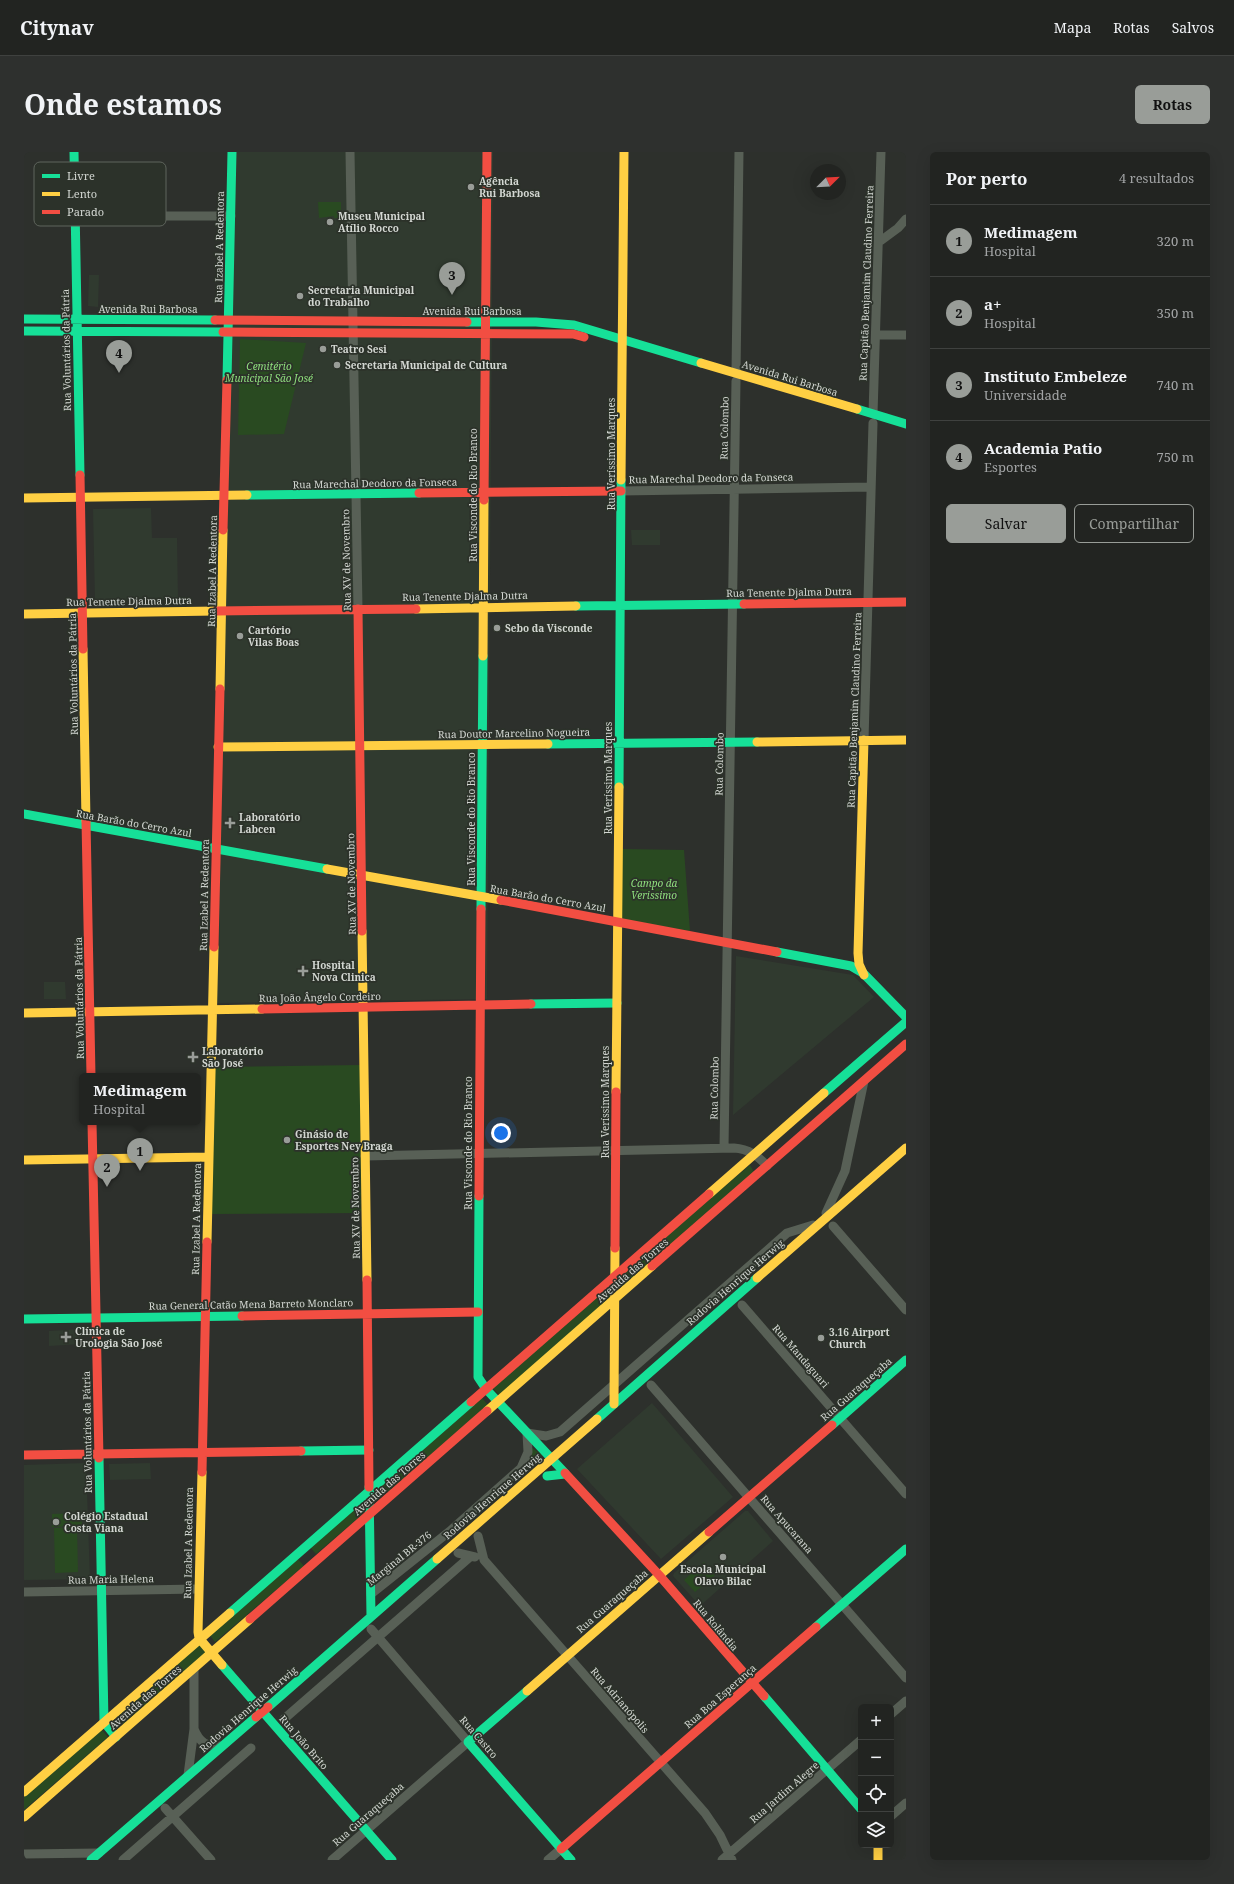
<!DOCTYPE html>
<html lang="pt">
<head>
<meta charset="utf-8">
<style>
	body { margin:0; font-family:"Noto Serif",serif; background:#2e302e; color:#f1f3f6 }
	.controls { position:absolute; right:12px; bottom:12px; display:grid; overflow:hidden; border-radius:6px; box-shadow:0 4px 16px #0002 }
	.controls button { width:36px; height:36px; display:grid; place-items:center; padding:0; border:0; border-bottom:1px solid #3f413f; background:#222421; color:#f1f3f6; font:20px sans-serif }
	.compass { position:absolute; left:786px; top:12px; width:36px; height:36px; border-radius:50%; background:#222421; box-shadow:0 4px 16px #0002; rotate:66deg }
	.you { position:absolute; left:477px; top:981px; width:14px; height:14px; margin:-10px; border:3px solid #fff; border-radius:50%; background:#1a73e8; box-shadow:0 0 0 6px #1a73e833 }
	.badge { display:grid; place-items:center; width:26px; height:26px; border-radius:50%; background:#999d98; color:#111; font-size:13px; font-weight:700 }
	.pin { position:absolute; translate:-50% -33px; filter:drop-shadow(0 1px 2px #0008) }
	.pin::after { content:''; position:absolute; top:21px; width:14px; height:12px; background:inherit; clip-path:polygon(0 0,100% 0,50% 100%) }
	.popup { position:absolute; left:55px; top:921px; width:122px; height:52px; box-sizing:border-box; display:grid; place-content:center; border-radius:6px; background:#222421; filter:drop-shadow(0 1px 3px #0005); font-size:13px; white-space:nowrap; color:#a2a4a5 }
	.popup b { font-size:15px; color:#f1f3f6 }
	.popup::after { content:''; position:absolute; left:50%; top:100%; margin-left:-8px; border:8px solid transparent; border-top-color:#222421 }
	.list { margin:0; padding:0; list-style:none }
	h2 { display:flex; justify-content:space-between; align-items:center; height:52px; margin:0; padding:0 16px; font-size:17px }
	h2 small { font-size:13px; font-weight:400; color:#a2a4a5 }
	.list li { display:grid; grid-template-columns:26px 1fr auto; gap:12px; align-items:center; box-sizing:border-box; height:72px; padding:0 16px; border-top:1px solid #3f413f }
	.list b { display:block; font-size:15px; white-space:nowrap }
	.list p { margin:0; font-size:13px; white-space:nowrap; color:#a2a4a5 }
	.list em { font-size:13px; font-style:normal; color:#a2a4a5 }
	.actions { display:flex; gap:8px; padding:12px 16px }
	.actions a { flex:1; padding:9px 0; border:1px solid #999d98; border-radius:6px; text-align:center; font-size:14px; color:#999d98 }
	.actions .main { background:#999d98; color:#111 }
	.icon { flex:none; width:22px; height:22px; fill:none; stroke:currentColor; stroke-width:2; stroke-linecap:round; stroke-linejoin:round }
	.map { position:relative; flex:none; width:882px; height:1708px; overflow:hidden; border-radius:6px }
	header { display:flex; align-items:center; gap:24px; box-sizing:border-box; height:56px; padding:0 20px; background:#222421; border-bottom:1px solid #3f413f }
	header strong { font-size:19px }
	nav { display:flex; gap:22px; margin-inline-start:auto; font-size:14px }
	.intro { display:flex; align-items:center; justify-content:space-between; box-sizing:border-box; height:96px; padding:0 24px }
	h1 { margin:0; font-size:28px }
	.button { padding:10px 18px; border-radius:6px; background:#999d98; color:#111; font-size:14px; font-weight:700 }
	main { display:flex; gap:24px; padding:0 24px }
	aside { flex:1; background:#222421; border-radius:6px; box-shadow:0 4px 16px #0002 }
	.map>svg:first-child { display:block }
	.built { fill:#303a2f }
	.green { fill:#294a21 }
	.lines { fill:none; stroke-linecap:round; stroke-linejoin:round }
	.street { stroke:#586056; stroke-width:9 }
	.fast { stroke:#16e098; stroke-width:9 }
	.slow { stroke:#ffcf43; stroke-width:9 }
	.jam { stroke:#f24e42; stroke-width:9 }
	.jam-bridge { stroke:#f24e42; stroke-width:9 }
	.poi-dot { fill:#999d98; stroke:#2c322a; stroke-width:1.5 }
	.labels { text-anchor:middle; stroke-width:3.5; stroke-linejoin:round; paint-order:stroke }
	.poi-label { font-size:10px; font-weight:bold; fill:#d3d7d2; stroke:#2c322a; text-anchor:start }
	.street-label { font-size:10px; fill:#d3d7d2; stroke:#2c322a }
	.park-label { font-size:10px; font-style:italic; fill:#8ede7d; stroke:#2c322a }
	.key { fill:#2c322a; stroke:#5e645c; stroke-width:1 }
	.key-label { font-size:11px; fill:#d3d7d2 }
</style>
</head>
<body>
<header>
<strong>Citynav</strong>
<nav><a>Mapa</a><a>Rotas</a><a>Salvos</a></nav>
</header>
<div class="intro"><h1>Onde estamos</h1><a class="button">Rotas</a></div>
<main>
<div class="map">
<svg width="882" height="1708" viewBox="0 0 882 1708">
	<rect width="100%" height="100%" fill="#2d302c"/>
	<!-- built -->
	<path class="built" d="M210 0H469L463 847 193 851Z
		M65 123H75L74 155 64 154Z
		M127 356 128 386H153L154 448 71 449 69 357Z
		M607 378H636V393H608Z
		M712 804 829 823 850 845 709 963Z
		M20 830H41L42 847H20Z
		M58 1177V1192L25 1194V1179Z
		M628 1251 709 1345 637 1407 553 1317Z
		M62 1311 66 1427 0 1428V1313Z
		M126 1311 127 1327 86 1328 85 1312Z
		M721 1359H724L749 1389 676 1454 649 1424 650 1421Z"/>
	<!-- green -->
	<path class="green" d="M294 50H317V66H310V64L295 66Z
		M216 187 282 191 260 282 214 283Z
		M597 697 660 698 666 779 597 767Z
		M336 913 337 1061 187 1062 191 915Z
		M726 1013 730 1020 597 1137 593 1126Z
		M584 1135 587 1147 476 1244 468 1235Z
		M458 1246 464 1253 364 1340 358 1333Z
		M507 1295 518 1303 503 1315 507 1302Z
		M339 1347 340 1361 292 1402 285 1394Z
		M57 1361 58 1374 28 1375V1362Z
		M53 1375 54 1420 31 1421 30 1376Z
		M272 1405 280 1414 191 1490 184 1481Z
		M680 1410 691 1423 671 1440 660 1428Z
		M176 1491 182 1500 100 1572 92 1563Z
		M76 1576 84 1585 0 1658V1645Z"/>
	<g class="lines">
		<!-- street -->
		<path class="street" d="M326 0 334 457
			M132 64H207
			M51 65 117 64
			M855 90 874 76 882 67
			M852 183H882
			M712 221 715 0
			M849 262 857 0
			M597 339 847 335
			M840 588 849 271
			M700 996 712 229
			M341 1004 710 996C725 997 734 1004 743 1014
			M802 1061 821 1019 840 929
			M809 1074 882 1158
			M718 1153 882 1342
			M627 1233 882 1526
			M454 1384 460 1408 681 1661 696 1683 708 1708
			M434 1401 451 1405
			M0 1440 174 1437
			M347 1442 426 1379 497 1316 504 1300 503 1281 522 1284 536 1280 763 1081 789 1073
			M867 1562 882 1549
			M260 1567 447 1404
			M170 1577C176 1592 183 1594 198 1594
			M164 1623 170 1577V1517
			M141 1656 187 1708
			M867 1664 882 1651
			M0 1702 75 1701
			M99 1708 227 1596
			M308 1708 444 1590 347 1477
			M524 1708 537 1697
			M698 1708 837 1588"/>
		<!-- fast -->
		<path class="fast" d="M50 0 56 323
			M0 167 191 168
			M443 170H512L550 173 677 211
			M0 179 199 180
			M203 228 208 0
			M833 257 882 272
			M223 343 395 341
			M552 454 720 452
			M524 592 733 590
			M595 635 597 328
			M0 662 303 717
			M457 757 459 504
			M753 800 827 814 839 821 882 865
			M507 852 593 851
			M800 941 882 870
			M455 1044 454 1225 462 1237 541 1321
			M0 1167 218 1164
			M573 1267 733 1126
			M808 1273 882 1208
			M277 1299 345 1298
			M75 1306 80 1570 92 1585
			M523 1324 541 1322
			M345 1335 347 1464
			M206 1461 447 1250
			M792 1475 882 1397
			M198 1513 368 1708
			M503 1539 444 1590 547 1708
			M740 1544 837 1657
			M244 1555 413 1407
			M67 1708 232 1565"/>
		<!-- slow -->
		<path class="slow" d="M677 211 833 257
			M597 328 600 0
			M0 346 223 343
			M392 457 552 454
			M0 462 192 459
			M59 497 62 669
			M459 504 460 348
			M196 537 199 378
			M840 588 834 801 835 812 840 823
			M733 590 882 588
			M194 595 524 592
			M303 717 477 748
			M338 779 343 1128
			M0 861 238 857
			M592 940 595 635
			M0 1008 184 1005
			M685 1042 800 941
			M183 1090 190 795
			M733 1126 882 996
			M590 1252 591 1096
			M463 1259 628 1114
			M178 1320 174 1480 175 1486 198 1513
			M413 1407 573 1267
			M503 1539 685 1380
			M0 1640 206 1461
			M0 1665 226 1467
			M854 1693V1708"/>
		<!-- jam -->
		<path class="jam" d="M191 168 443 170
			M199 180 549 182 560 185
			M56 323 59 497
			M395 341 597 339
			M460 348 463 0
			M199 378 203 228
			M720 452 882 450
			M334 457 338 779
			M192 459 392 457
			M62 669 67 924
			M477 748 753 800
			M190 795 196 537
			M238 857 507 852
			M68 970 75 1306
			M455 1044 457 757
			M591 1096 592 940
			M628 1114 882 892
			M343 1128 345 1335
			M218 1164 454 1160
			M447 1250 685 1042
			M0 1303 277 1299
			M178 1320 183 1090
			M541 1321 635 1423 740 1544
			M685 1380 808 1273
			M226 1467 463 1259
			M537 1697 792 1475"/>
		<!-- jam-bridge -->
		<path class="jam-bridge" d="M232 1565 244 1555"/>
	</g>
	<!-- markers -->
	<g class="poi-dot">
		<circle cx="447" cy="35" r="4"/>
		<circle cx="306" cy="70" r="4"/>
		<circle cx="276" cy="144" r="4"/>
		<circle cx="299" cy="197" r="4"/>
		<circle cx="313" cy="213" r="4"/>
		<circle cx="473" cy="476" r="4"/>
		<circle cx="216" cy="484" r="4"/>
		<path d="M204 665h4v4h4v4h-4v4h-4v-4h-4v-4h4z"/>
		<path d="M277 813h4v4h4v4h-4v4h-4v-4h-4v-4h4z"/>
		<path d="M167 899h4v4h4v4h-4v4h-4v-4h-4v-4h4z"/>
		<circle cx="263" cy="988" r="4"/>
		<path d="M40 1179h4v4h4v4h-4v4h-4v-4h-4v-4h4z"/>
		<circle cx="797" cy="1186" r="4"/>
		<circle cx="32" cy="1370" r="4"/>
		<circle cx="699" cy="1405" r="4"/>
	</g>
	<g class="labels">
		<!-- poi labels -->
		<g class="poi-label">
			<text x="455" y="33">Agência<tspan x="455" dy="12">Rui Barbosa</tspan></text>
			<text x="314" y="68">Museu Municipal<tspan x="314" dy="12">Atílio Rocco</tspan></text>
			<text x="284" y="142">Secretaria Municipal<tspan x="284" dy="12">do Trabalho</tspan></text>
			<text x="307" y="201">Teatro Sesi</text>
			<text x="321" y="217">Secretaria Municipal de Cultura</text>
			<text x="481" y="480">Sebo da Visconde</text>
			<text x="224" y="482">Cartório<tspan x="224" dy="12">Vilas Boas</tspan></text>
			<text x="215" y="669">Laboratório<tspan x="215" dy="12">Labcen</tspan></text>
			<text x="288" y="817">Hospital<tspan x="288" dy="12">Nova Clinica</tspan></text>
			<text x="178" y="903">Laboratório<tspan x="178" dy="12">São José</tspan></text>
			<text x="271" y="986">Ginásio de<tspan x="271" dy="12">Esportes Ney Braga</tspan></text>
			<text x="51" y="1183">Clínica de<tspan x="51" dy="12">Urologia São José</tspan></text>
			<text x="805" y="1184">3.16 Airport<tspan x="805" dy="12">Church</tspan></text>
			<text x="40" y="1368">Colégio Estadual<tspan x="40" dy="12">Costa Viana</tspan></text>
			<text x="699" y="1421" text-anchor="middle">Escola Municipal<tspan x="699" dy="12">Olavo Bilac</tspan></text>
		</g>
		<!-- street labels -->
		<g class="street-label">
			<text transform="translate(195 95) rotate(-89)" y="4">Rua Izabel A Redentora</text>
			<text transform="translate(842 131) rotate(-88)" y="4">Rua Capitão Benjamim Claudino Ferreira</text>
			<text x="124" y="161">Avenida Rui Barbosa</text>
			<text x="448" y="163">Avenida Rui Barbosa</text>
			<text transform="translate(42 198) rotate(-91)" y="4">Rua Voluntários da Pátria</text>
			<text transform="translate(766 226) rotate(17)" y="4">Avenida Rui Barbosa</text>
			<text transform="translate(700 276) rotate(-89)" y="4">Rua Colombo</text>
			<text transform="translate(587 302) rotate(-90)" y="4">Rua Veríssimo Marques</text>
			<text transform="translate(687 326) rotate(-1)" y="4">Rua Marechal Deodoro da Fonseca</text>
			<text transform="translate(351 331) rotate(-1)" y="4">Rua Marechal Deodoro da Fonseca</text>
			<text transform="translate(449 343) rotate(-90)" y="4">Rua Visconde do Rio Branco</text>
			<text transform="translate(322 408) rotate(-91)" y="4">Rua XV de Novembro</text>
			<text transform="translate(188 419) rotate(-89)" y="4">Rua Izabel A Redentora</text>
			<text transform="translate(765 440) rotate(-1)" y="4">Rua Tenente Djalma Dutra</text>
			<text transform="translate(441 444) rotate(-1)" y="4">Rua Tenente Djalma Dutra</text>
			<text transform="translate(105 449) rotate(-1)" y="4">Rua Tenente Djalma Dutra</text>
			<text transform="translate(49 522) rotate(-91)" y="4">Rua Voluntários da Pátria</text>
			<text transform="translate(830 558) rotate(-88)" y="4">Rua Capitão Benjamim Claudino Ferreira</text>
			<text transform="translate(490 581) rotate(-1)" y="4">Rua Doutor Marcelino Nogueira</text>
			<text transform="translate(695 612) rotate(-89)" y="4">Rua Colombo</text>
			<text transform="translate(584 626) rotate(-90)" y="4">Rua Veríssimo Marques</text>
			<text transform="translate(447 667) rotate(-90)" y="4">Rua Visconde do Rio Branco</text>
			<text transform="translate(110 671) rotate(10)" y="4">Rua Barão do Cerro Azul</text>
			<text transform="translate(327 732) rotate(-91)" y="4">Rua XV de Novembro</text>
			<text transform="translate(180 743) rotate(-89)" y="4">Rua Izabel A Redentora</text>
			<text transform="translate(524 746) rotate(10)" y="4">Rua Barão do Cerro Azul</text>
			<text transform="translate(296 845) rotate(-1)" y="4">Rua João Ângelo Cordeiro</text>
			<text transform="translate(55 846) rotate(-91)" y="4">Rua Voluntários da Pátria</text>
			<text transform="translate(690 936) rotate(-89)" y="4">Rua Colombo</text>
			<text transform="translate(581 950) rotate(-90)" y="4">Rua Veríssimo Marques</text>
			<text transform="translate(444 991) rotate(-90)" y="4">Rua Visconde do Rio Branco</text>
			<text transform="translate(331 1056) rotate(-91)" y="4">Rua XV de Novembro</text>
			<text transform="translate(172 1067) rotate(-89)" y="4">Rua Izabel A Redentora</text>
			<text transform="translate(608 1118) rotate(-41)" y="4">Avenida das Torres</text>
			<text transform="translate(711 1130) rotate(-41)" y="4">Rodovia Henrique Herwig</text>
			<text transform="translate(227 1152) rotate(-1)" y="4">Rua General Catão Mena Barreto Monclaro</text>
			<text transform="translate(777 1204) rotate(49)" y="4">Rua Mandaguari</text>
			<text transform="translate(832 1237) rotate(-41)" y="4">Rua Guaraqueçaba</text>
			<text transform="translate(63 1280) rotate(-91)" y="4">Rua Voluntários da Pátria</text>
			<text transform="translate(365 1331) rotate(-41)" y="4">Avenida das Torres</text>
			<text transform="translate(468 1344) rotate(-41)" y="4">Rodovia Henrique Herwig</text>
			<text transform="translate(763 1372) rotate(49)" y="4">Rua Apucarana</text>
			<text transform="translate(164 1391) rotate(-89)" y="4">Rua Izabel A Redentora</text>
			<text transform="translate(375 1406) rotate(-39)" y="4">Marginal BR-376</text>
			<text transform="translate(87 1427) rotate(-1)" y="4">Rua Maria Helena</text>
			<text transform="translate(588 1449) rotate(-41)" y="4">Rua Guaraqueçaba</text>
			<text transform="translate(692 1473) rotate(50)" y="4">Rua Rolândia</text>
			<text transform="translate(696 1544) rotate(-41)" y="4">Rua Boa Esperança</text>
			<text transform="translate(121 1545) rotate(-41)" y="4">Avenida das Torres</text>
			<text transform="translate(596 1548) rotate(49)" y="4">Rua Adrianópolis</text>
			<text transform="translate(224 1557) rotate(-41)" y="4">Rodovia Henrique Herwig</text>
			<text transform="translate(455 1585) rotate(49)" y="4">Rua Castro</text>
			<text transform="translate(280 1590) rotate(49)" y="4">Rua João Brito</text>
			<text transform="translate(760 1640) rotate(-41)" y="4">Rua Jardim Alegre</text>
			<text transform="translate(344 1662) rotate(-41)" y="4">Rua Guaraqueçaba</text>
		</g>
		<!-- park labels -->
		<g class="park-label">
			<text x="245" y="218">Cemitério<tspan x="245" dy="12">Municipal São José</tspan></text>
			<text x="630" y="735">Campo da<tspan x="630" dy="12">Verissimo</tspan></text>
		</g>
	</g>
	<!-- legend -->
	<rect x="10" y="10" width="132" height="64" rx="6" class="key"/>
	<rect x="18" y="22" width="18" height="4" fill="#16e098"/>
	<rect x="18" y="40" width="18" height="4" fill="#ffcf43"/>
	<rect x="18" y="58" width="18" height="4" fill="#f24e42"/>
	<g class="key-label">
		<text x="43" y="28">Livre</text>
		<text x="43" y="46">Lento</text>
		<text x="43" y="64">Parado</text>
	</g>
</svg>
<div class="controls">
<button>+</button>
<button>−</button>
<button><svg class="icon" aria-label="locate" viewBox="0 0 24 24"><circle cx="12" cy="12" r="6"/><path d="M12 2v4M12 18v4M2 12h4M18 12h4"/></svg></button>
<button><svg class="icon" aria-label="layers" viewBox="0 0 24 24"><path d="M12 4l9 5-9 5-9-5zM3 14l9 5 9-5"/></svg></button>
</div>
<svg class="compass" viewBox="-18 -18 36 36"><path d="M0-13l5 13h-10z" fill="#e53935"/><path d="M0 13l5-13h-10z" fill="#a2a4a5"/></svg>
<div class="you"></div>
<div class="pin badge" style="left:116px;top:1019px">1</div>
<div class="popup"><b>Medimagem</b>Hospital</div>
<div class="pin badge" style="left:83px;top:1035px">2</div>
<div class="pin badge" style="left:428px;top:143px">3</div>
<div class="pin badge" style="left:95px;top:221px">4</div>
</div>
<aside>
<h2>Por perto<small>4 resultados</small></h2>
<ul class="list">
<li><span class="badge">1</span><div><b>Medimagem</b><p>Hospital</p></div><em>320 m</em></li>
<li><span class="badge">2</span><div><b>a+</b><p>Hospital</p></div><em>350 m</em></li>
<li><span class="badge">3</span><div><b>Instituto Embeleze</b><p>Universidade</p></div><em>740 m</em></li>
<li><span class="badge">4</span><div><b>Academia Patio</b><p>Esportes</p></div><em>750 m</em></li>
</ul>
<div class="actions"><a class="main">Salvar</a><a>Compartilhar</a></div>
</aside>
</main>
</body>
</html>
